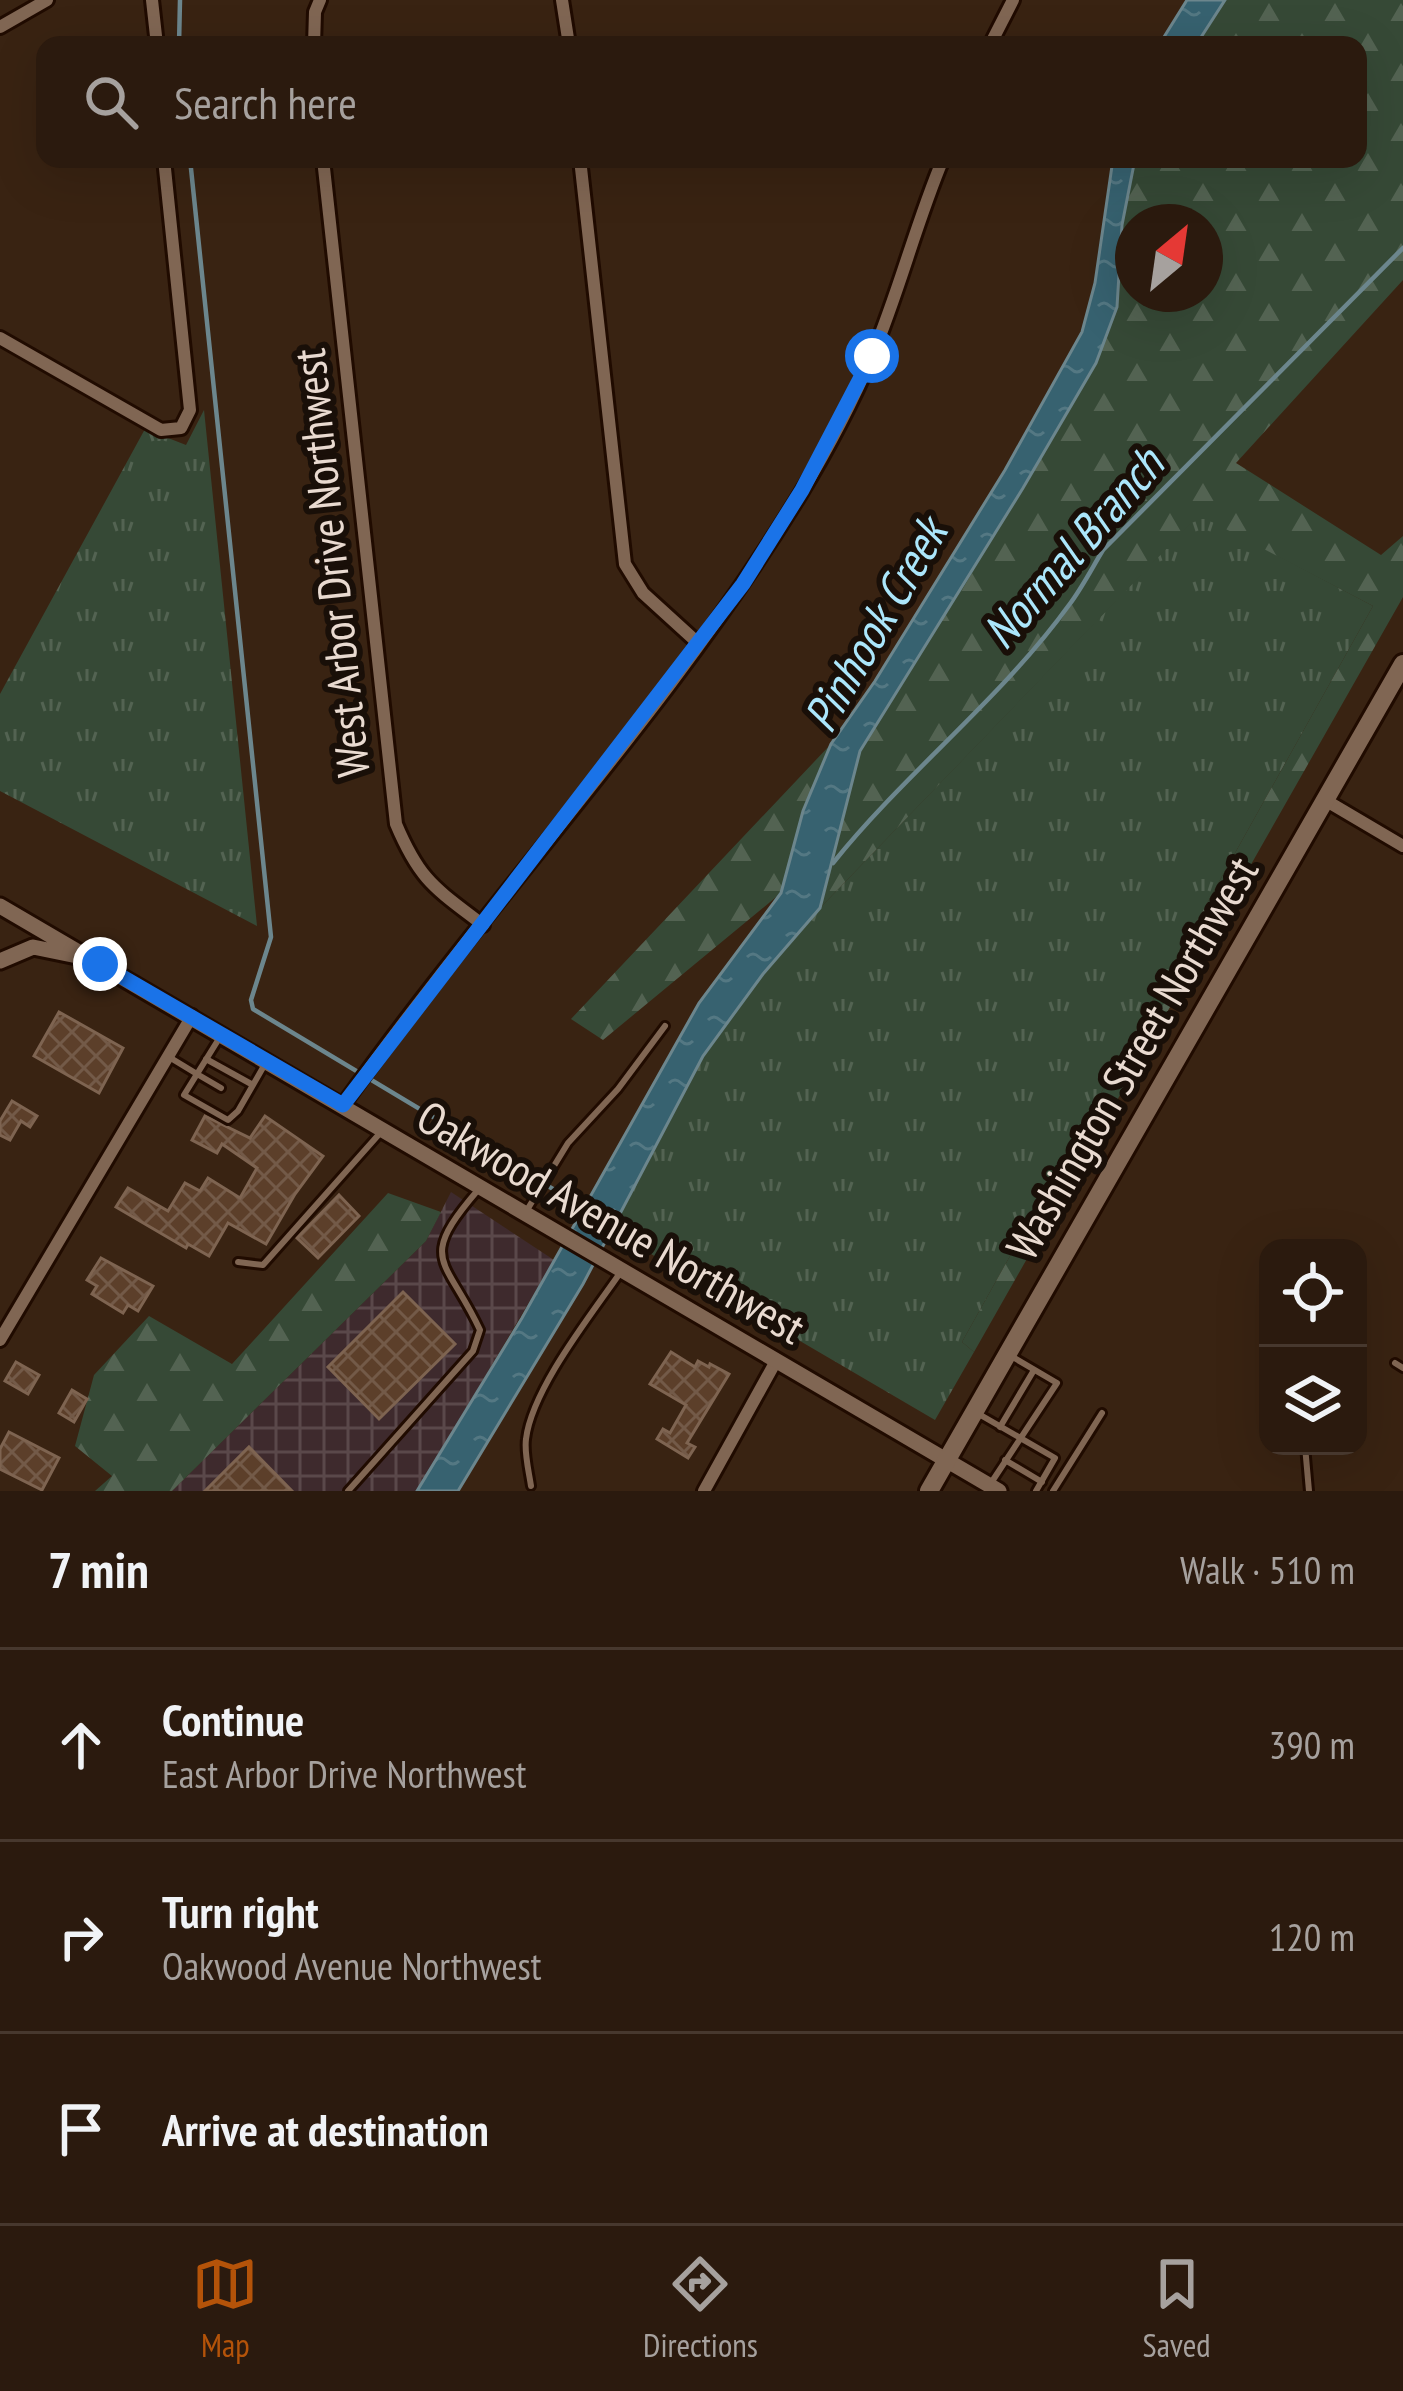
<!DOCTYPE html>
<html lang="en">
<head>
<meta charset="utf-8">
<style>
	body { margin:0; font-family:"PT Sans Narrow",sans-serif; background:#332317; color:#f1f3f6 }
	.controls { position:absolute; right:36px; bottom:36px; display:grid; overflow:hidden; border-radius:24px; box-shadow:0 12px 48px #0002 }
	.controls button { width:108px; height:108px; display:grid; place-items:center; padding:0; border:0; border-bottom:3px solid #47382e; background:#2b1a0e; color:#f1f3f6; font:60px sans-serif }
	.compass { position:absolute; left:1115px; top:204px; width:108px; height:108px; border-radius:50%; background:#2b1a0e; box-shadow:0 12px 48px #0002; rotate:29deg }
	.stop { position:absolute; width:36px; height:36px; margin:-27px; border:9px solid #1a73e8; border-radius:50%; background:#fff }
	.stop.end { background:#1a73e8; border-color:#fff; box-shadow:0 3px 12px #0008 }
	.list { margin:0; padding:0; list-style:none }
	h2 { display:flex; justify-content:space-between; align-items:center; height:156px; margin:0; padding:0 48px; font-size:51px }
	h2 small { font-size:39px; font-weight:400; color:#a6a19e }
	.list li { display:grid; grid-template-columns:78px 1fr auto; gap:36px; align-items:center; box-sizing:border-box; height:192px; padding:0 48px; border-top:3px solid #47382e }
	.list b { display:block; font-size:45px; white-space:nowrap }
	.list p { margin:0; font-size:39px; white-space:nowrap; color:#a6a19e }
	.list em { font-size:39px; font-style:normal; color:#a6a19e }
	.icon { flex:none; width:66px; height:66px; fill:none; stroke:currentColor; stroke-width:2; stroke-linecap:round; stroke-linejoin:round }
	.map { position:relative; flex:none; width:1403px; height:1491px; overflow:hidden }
	.search { position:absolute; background:#2b1a0e; box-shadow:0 12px 48px #0002; left:36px; right:36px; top:36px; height:132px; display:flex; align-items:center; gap:30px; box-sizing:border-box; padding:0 42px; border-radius:24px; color:#a6a19e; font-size:45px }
	.sheet { height:732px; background:#2b1a0e }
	nav { display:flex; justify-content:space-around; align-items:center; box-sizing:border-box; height:168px; border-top:3px solid #47382e; background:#2b1a0e; font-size:33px; color:#a6a19e }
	nav a { display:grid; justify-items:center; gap:6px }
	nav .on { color:#b45309 }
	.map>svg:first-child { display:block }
	.industrial { fill:url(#industrial-grid) }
	.grass { fill:url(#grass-tufts) }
	.forest { fill:url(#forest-firs); fill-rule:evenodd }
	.water { fill:url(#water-ripples); stroke:#6c868d; stroke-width:3 }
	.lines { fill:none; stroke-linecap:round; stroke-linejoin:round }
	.stream { stroke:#6c868d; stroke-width:4.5 }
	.building { fill:url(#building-cross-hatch); stroke:#7e6451; stroke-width:3 }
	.service-casing { stroke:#200b00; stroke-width:12 }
	.minor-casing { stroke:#200b00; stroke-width:18 }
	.tertiary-casing { stroke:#200b00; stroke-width:21 }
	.secondary-casing { stroke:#200b00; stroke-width:24 }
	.service { stroke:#806653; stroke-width:6 }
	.minor { stroke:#806653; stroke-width:12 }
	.tertiary { stroke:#806653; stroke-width:15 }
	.secondary { stroke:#806653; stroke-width:18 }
	.route { stroke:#1a73e8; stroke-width:15 }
	.labels { text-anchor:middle; stroke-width:12; stroke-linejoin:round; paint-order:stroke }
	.street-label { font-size:45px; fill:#e9dad0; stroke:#190f08 }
	.water-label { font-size:48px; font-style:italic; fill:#abe6fb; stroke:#190f08 }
</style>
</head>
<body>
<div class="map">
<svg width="1403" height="1491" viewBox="0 0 1403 1491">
	<defs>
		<pattern id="industrial-grid" width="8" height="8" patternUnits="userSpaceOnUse" patternTransform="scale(3)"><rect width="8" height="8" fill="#3e2a2d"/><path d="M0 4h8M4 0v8" fill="none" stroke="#5a484a"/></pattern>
		<pattern id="grass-tufts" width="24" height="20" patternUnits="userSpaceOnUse" patternTransform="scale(3)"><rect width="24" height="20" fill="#364936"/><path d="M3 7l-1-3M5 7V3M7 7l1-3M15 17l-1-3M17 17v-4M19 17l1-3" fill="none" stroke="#536352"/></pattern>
		<pattern id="forest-firs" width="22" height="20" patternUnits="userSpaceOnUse" patternTransform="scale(3)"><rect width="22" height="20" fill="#364936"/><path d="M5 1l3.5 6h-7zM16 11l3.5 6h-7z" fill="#536352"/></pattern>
		<pattern id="water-ripples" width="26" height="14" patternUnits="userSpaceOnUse" patternTransform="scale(3)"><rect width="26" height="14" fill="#376270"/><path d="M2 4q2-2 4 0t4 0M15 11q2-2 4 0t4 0" fill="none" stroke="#547883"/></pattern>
		<pattern id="building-cross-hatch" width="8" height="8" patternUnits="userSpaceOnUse" patternTransform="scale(3)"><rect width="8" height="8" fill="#5c3f2a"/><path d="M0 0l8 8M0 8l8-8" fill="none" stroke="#735a48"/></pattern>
	</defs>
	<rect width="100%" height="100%" fill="#392312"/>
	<!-- industrial -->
	<path class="industrial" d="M451 1192 554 1260 417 1491H172L426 1241Z"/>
	<!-- grass -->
	<path class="grass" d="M204 410 257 926 0 791V694L145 429 186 445Z
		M1199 514 1373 606 962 1342 974 1352 935 1420 610 1230 703 1056 763 974 820 908Z"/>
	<!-- forest -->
	<path class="forest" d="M1225 0H1403V280L1236 463 1381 555 1403 536V597L974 1352 962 1342 1373 606 1199 515 820 908 860 751 1096 362 1135 159H1358V45H1196ZM1133 222H1205V294H1133Z
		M831 744 803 811 781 893 603 1040 571 1019Z
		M388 1193 441 1212 426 1241 172 1491H95L112 1476 75 1446 94 1375 149 1316 232 1364Z"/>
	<!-- water -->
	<path class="water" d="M1187 0H1225L1196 45H1159Z
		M1113 159H1135L1122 225 1117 307 1096 363 1023 488 860 751 820 908 763 974 703 1056 583 1284 458 1491H417L522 1318 699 1003 781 893 803 811 831 744 875 681 1005 470 1082 332 1095 283Z"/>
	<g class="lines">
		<!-- stream -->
		<path class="stream" d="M179 45 180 0
			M190 159 271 937 251 1000 253 1009 588 1210
			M833 863C906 772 1001 699 1069 605 1082 588 1092 568 1103 550L1403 248"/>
	</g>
	<!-- building -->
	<path class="building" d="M59 1012 123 1048 99 1093 34 1056Z
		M12 1101 37 1116 30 1127 21 1121 10 1140 0 1135V1121Z
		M205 1116 250 1138 265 1116 323 1156 295 1194 266 1244 228 1223 209 1256 188 1244 186 1248 116 1207 128 1188 168 1211 185 1183 200 1191 208 1178 240 1198 257 1168 222 1144 217 1153 192 1140Z
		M339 1195 359 1216 318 1258 297 1238Z
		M101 1258 153 1286 138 1311 128 1305 123 1313 92 1294 97 1286 87 1280Z
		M403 1292 455 1344 379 1419 328 1367Z
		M671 1352 695 1367 698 1361 709 1367 710 1364 729 1374 687 1443 695 1447 688 1458 657 1439 663 1429 670 1433 686 1405 650 1384Z
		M16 1362 39 1375 28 1394 5 1381Z
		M72 1390 87 1399 74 1422 59 1413Z
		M9 1432 59 1458 42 1490 0 1469V1449Z
		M249 1447 292 1491H205Z"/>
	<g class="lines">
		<!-- service casing -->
		<g class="service-casing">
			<path id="service" d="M220 1037 197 1074 221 1088
				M169 1057 197 1074 184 1095 228 1120 238 1111 265 1064
				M206 1059 253 1085
				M527 1210 568 1143 618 1089 665 1026
				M238 1262 263 1265 381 1132
				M1395 1363 1403 1368
				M977 1413 1055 1458 1036 1491
				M1000 1427 1034 1370
				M1305 1446 1309 1491
				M1005 1460 1042 1482
				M991 1483 1057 1383 1011 1356
				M531 1486C529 1472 524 1453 526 1439 532 1389 591 1315 620 1273
				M348 1491 473 1351 480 1330C446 1257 416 1262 478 1190
				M1053 1491 1102 1413"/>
		</g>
		<!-- minor casing -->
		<g class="minor-casing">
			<path id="minor" d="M152 0 157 45
				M562 0 569 45
				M0 27 47 0
				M314 45 315 12 320 0
				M990 45 1013 0
				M323 159 396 824C420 881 435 888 483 925
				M580 159 625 564 643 593 699 644
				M0 338 161 430 181 428 190 410 164 159
				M1325 800 1403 846
				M343 1105C490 898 668 712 801 493 827 450 852 403 872 356 899 292 916 223 943 159
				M0 1340 192 1016
				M704 1491 776 1361"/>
		</g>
		<!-- tertiary casing -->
		<g class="tertiary-casing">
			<path id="tertiary" d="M0 906 999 1491
				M0 961 33 947 77 956"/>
		</g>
		<!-- secondary casing -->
		<g class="secondary-casing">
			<path id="secondary" d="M929 1491 1403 664"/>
		</g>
		<!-- service -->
		<use href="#service" class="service"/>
		<!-- minor -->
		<use href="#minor" class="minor"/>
		<!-- tertiary -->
		<use href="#tertiary" class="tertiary"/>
		<!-- secondary -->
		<use href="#secondary" class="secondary"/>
	</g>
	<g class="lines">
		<!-- route -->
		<path class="route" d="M100 964 343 1105 743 584 802 490 872 356"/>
	</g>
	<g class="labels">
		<!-- street labels -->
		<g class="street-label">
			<text transform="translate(331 563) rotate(-96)" y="16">West Arbor Drive Northwest</text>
			<text transform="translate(1132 1058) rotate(-60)" y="16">Washington Street Northwest</text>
			<text transform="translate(611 1222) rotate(30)" y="16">Oakwood Avenue Northwest</text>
		</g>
		<!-- water labels -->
		<g class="water-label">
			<text transform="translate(1073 548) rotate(-49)" y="17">Normal Branch</text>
			<text transform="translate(875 625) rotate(-60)" y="17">Pinhook Creek</text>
		</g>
	</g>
</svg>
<div class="controls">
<button><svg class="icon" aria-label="locate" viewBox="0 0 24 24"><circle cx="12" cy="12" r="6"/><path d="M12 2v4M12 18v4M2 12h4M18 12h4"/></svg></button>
<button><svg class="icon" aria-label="layers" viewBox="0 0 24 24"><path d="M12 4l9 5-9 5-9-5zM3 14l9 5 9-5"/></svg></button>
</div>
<svg class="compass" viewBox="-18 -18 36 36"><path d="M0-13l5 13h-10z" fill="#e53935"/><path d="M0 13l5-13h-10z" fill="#a6a19e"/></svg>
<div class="stop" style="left:872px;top:356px"></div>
<div class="stop end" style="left:100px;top:964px"></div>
<div class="search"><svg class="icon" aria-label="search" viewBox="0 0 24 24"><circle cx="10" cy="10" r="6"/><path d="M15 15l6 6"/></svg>Search here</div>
</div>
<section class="sheet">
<h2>7 min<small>Walk · 510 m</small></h2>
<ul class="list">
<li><svg class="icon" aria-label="ahead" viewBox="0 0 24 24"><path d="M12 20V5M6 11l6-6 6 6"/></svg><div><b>Continue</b><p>East Arbor Drive Northwest</p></div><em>390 m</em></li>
<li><svg class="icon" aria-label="right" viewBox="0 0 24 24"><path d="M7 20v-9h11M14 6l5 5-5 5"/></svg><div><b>Turn right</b><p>Oakwood Avenue Northwest</p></div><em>120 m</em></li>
<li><svg class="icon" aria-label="arrive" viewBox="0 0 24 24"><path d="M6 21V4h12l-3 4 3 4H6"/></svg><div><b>Arrive at destination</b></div></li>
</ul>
</section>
<nav>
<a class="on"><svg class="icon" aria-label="map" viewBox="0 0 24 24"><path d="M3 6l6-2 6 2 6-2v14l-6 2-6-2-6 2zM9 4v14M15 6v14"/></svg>Map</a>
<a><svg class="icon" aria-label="directions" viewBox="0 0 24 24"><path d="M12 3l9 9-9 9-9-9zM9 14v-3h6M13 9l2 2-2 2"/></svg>Directions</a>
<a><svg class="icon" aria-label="saved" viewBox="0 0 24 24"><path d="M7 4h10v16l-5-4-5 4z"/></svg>Saved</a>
</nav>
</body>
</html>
